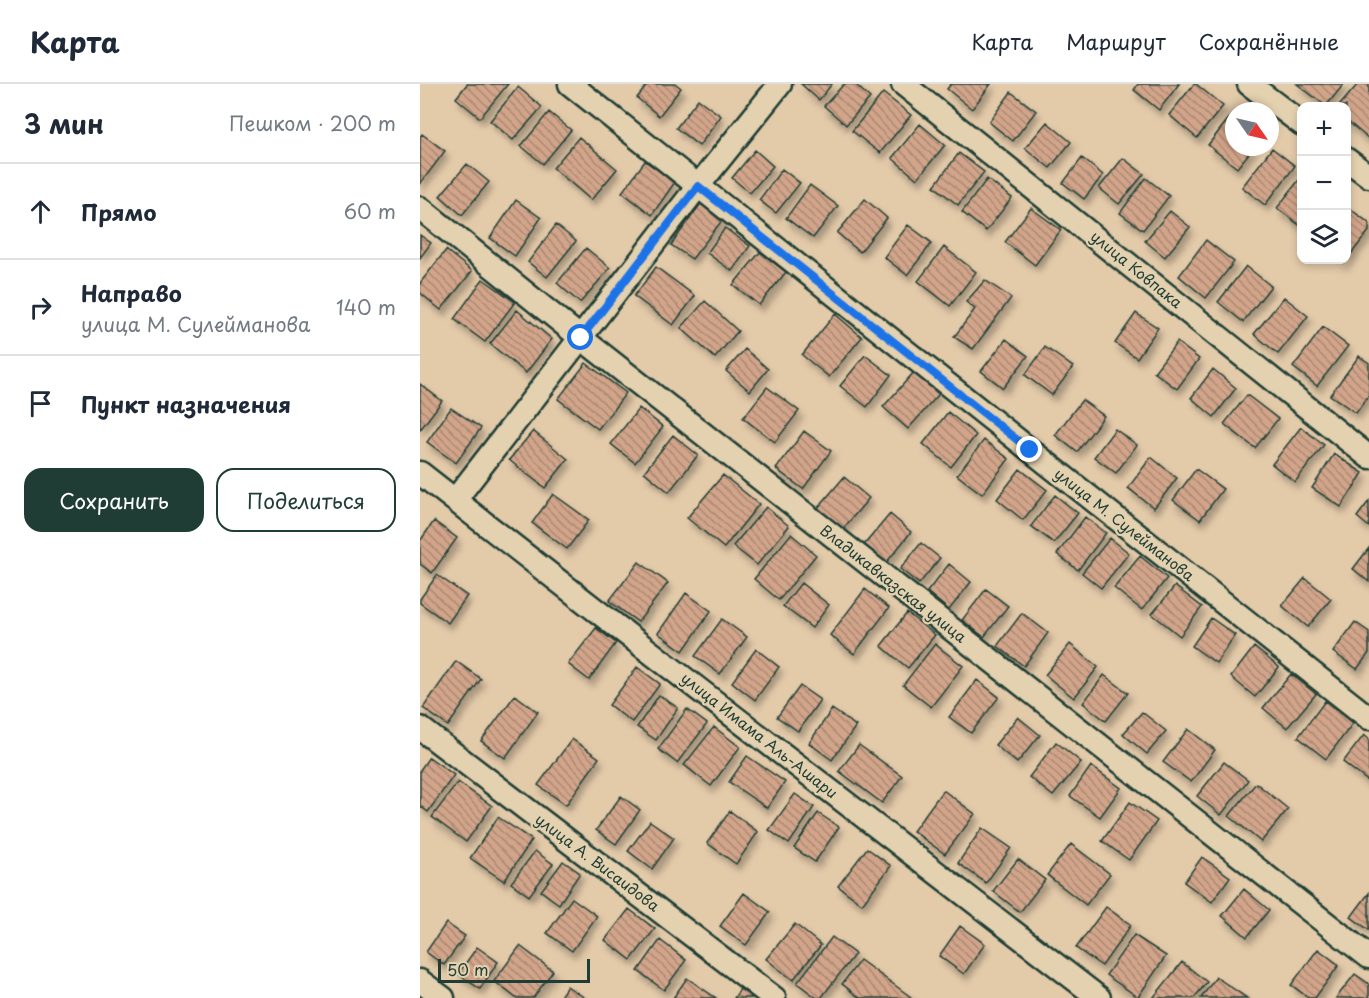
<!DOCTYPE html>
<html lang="ru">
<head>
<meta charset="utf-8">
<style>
	body { margin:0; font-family:"Playpen Sans",sans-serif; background:#f2f2f3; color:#1f2937 }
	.controls { position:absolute; right:18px; top:18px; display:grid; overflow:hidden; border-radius:12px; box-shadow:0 3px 9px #0003 }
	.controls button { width:54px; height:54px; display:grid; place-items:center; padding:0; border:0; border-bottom:2px solid #e0e1e3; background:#fff; color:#1f2937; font:30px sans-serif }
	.compass { position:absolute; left:805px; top:18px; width:54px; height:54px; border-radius:50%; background:#fff; box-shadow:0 3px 9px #0003; rotate:124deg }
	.scale { position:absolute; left:18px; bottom:15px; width:152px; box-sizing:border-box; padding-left:6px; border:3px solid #1f3d34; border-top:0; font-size:16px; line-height:21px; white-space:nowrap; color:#1f3d34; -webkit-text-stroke:4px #e4d1af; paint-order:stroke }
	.stop { position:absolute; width:18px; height:18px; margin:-14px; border:4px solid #1a73e8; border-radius:50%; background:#fff }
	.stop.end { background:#1a73e8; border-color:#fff; box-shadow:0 2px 6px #0008 }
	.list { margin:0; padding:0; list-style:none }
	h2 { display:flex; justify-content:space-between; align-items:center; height:78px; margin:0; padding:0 24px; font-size:26px }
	h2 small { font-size:20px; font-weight:400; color:#747a83 }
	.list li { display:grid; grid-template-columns:39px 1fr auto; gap:18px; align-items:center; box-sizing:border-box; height:96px; padding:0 24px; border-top:2px solid #e0e1e3 }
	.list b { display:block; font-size:22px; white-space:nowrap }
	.list p { margin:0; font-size:20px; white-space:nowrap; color:#747a83 }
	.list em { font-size:20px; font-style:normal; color:#747a83 }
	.actions { display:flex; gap:12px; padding:18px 24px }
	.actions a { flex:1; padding:14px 0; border:2px solid #1f3d34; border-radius:18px; text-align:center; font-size:21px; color:#1f3d34 }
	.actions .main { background:#1f3d34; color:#fff }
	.icon { flex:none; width:33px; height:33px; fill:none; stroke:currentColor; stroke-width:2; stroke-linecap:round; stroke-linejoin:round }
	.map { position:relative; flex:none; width:949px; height:914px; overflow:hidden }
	header { display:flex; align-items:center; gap:36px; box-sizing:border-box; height:84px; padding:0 30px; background:#fff; border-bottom:2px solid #e0e1e3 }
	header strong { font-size:28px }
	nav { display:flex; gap:33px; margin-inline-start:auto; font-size:21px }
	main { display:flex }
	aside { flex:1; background:#fff }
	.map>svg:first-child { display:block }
	.building { fill:url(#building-back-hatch); stroke:#1f3d34; stroke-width:1.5; filter:url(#shadow) }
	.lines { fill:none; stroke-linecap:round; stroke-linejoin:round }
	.minor-casing { stroke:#1f3d34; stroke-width:27 }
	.minor { stroke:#e4d1af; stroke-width:22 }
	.route { stroke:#1a73e8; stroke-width:8 }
	.labels { text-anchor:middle; stroke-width:4.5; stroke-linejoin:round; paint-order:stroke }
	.street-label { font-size:15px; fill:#1f3d34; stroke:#e4d1af }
</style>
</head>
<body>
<header>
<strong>Карта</strong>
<nav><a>Карта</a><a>Маршрут</a><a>Сохранённые</a></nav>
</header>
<main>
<aside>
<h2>3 мин<small>Пешком · 200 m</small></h2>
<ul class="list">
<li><svg class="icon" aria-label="ahead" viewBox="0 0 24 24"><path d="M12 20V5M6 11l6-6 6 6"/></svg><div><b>Прямо</b></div><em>60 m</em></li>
<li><svg class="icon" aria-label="right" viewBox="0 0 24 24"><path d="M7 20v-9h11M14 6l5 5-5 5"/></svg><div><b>Направо</b><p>улица М. Сулейманова</p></div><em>140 m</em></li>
<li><svg class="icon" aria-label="arrive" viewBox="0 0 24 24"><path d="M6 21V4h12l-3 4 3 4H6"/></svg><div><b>Пункт назначения</b></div></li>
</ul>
<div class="actions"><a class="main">Сохранить</a><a>Поделиться</a></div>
</aside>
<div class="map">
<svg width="949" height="914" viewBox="0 0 949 914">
	<defs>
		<pattern id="building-back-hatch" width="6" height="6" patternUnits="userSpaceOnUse" patternTransform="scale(1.5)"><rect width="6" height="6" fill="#d2a58a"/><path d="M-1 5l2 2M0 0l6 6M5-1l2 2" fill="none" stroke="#aa8872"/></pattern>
		<filter id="shadow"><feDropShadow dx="3.5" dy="6" stdDeviation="3" flood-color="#0004"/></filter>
	</defs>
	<rect width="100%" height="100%" fill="#e3caa9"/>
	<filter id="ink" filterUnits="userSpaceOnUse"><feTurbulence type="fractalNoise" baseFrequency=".0167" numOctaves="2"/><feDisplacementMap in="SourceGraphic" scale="12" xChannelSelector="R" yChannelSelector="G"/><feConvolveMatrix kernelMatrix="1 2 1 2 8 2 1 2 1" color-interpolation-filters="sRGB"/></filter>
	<g filter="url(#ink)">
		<!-- building -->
		<path class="building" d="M47 0H88L60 34 36 14Z
			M228 0H256L261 4 239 32 217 14Z
			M381 0H412L399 16Z
			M424 0H435L450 14 426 41 404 22Z
			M531 0H571L552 25 527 5Z
			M718 0H759L739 26 714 6Z
			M774 0H776L803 22 777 54 749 31Z
			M877 0H924L906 22Z
			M938 0H949V55L926 36V22H919Z
			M98 3 122 23 93 56 70 37Z
			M591 8 616 27 593 57 569 38Z
			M463 9 491 31 460 69 432 47Z
			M278 15 301 32 279 62 256 44Z
			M129 28 151 46 123 80 101 62Z
			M814 28V63H834L817 84 788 61Z
			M627 38 651 58 630 84 605 64Z
			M500 40 525 61 497 95 472 74Z
			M2 50 25 67 0 100V53Z
			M159 53 197 85 171 116 133 84Z
			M852 64 875 82 845 121 822 103Z
			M335 66 353 82 330 109 312 94Z
			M539 69 564 88 538 121 514 102Z
			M662 74 683 91 664 115 643 99Z
			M703 74 724 90 699 120 679 104Z
			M225 77 255 98 232 131 202 108Z
			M47 80 69 98 42 131 20 112Z
			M362 85 380 99 356 129 339 116Z
			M882 92V143L857 124Z
			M726 94 749 112 723 146 700 129Z
			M567 95 592 114 566 147 542 128Z
			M390 101 418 122 393 154 366 134Z
			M445 115 467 134 440 168 417 149Z
			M96 116 121 134 95 172 70 154Z
			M282 118 304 134 272 175 251 161Z
			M926 122 949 139V147L924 179 919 176H926Z
			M611 124 641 146 615 181 585 158Z
			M750 127 770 143 745 173 725 157Z
			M136 141 156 157 127 193 108 178Z
			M488 141 512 159 487 191 464 173Z
			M305 144 330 162 312 187 287 169Z
			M0 151 11 159 0 174Z
			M786 156 814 178 786 214 759 192Z
			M524 163 556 188 530 222 498 197Z
			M166 164 190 184 160 219 137 199Z
			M26 166 52 187 21 226 0 209V199Z
			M340 168 366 188 339 221 313 201Z
			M826 182 851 202 823 238 798 218Z
			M236 183 275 212 253 241 214 212Z
			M63 195 95 218 65 258 34 235Z
			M565 196 591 214 553 265 534 253 555 225 546 218Z
			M864 213 888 232 858 270 834 250Z
			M285 217 318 247 295 274 261 244Z
			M97 226 132 255 106 289 70 260Z
			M716 229 738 244 717 274 695 259Z
			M415 230 442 253 409 293 382 271Z
			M903 243 928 262 897 302 873 283Z
			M586 255 608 272 583 304 561 287Z
			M757 258 779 275 757 305 734 288Z
			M625 263 653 283 632 311 605 291Z
			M325 265 348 285 330 307 306 287Z
			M445 271 471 291 447 323 420 302Z
			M939 272 949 279V311L936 329 910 311Z
			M166 279 206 309 178 345 138 315Z
			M793 285 816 304 794 333 771 314Z
			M494 288 519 310 488 345 463 323Z
			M0 300 22 317 0 346Z
			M347 303 379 327 355 358 323 334Z
			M827 311 858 335 835 364 804 340Z
			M662 316 684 332 657 368 635 351Z
			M31 324 61 344 36 379 7 358Z
			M219 324 243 343 215 379 191 360Z
			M528 328 556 351 531 383 503 360Z
			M881 343 904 361 875 398 852 380Z
			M695 345 717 361 696 389 674 373Z
			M113 347 148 375 125 404 89 376Z
			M384 347 411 367 383 405 356 385Z
			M253 351 278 371 249 408 224 388Z
			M564 356 589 375 562 410 537 391Z
			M914 370 943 389 921 423 892 404Z
			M731 373 757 394 734 424 708 404Z
			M600 385 627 406 603 436 577 415Z
			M776 385 803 405 780 436 753 416Z
			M303 391 339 420 304 464 267 434Z
			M424 393 449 414 422 446 397 425Z
			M133 410 169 436 147 465 112 439Z
			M635 411 658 429 634 459 611 442Z
			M949 417V443L937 433Z
			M346 423 369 442 337 481 313 462Z
			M470 430 491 448 466 479 444 461Z
			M665 433 686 449 658 486 637 470Z
			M14 437 37 454 12 489 0 480V457Z
			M371 450 396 471 359 516 334 495Z
			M690 454 709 469 681 504 662 489Z
			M501 459 520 474 499 500 480 485Z
			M949 464V498L933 485Z
			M720 472 747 494 722 526 694 504Z
			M219 478 248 499 218 538 189 517Z
			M529 480 551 498 529 526 507 508Z
			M17 491 47 512 28 539 0 519V515Z
			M885 494 911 515 888 543 862 522Z
			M381 499 409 521 392 544 363 522Z
			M755 502 782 523 760 552 732 530Z
			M445 505 469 524 434 570 410 551Z
			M566 505 588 522 564 553 542 536Z
			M266 509 291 527 263 567 238 549Z
			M487 529 515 551 488 584 461 562Z
			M602 529 628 549 604 582 577 562Z
			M791 534 815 551 796 579 772 562Z
			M302 535 327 553 300 590 275 572Z
			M935 538 949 548V569L937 585 913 568Z
			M176 544 196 559 169 596 148 580Z
			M515 560 543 582 511 623 483 601Z
			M650 560 678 583 654 614 625 591Z
			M834 563 859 583 835 613 811 593Z
			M336 565 359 583 335 616 312 598Z
			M36 577 61 595 28 642 3 624Z
			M217 583 240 600 212 638 189 621Z
			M871 590 896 610 867 644 843 624Z
			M684 591 708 609 686 637 663 619Z
			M557 596 579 613 551 649 529 633Z
			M380 602 400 616 378 647 357 633Z
			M95 611 118 628 85 674 61 657Z
			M239 611 258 624 236 656 217 643Z
			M905 617 933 639 906 675 878 653Z
			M267 625 287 640 257 679 238 665Z
			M412 625 436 642 412 676 389 659Z
			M722 628 746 647 727 670 703 650Z
			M598 633 620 651 597 679 575 661Z
			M294 643 320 663 291 702 264 681Z
			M768 645 795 666 771 698 743 678Z
			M944 651 949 655V698L923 678Z
			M152 655 179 674 146 721 118 701Z
			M636 658 661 678 633 712 609 693Z
			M439 661 482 692 462 719 419 687Z
			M327 672 365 698 347 724 309 698Z
			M9 673 34 691 8 728 0 722V686Z
			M804 678 828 696 801 731 777 712Z
			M671 682 701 704 680 733 650 712Z
			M38 698 72 722 46 758 12 733Z
			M836 699 868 725 841 758 809 732Z
			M523 706 555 730 525 770 493 747Z
			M375 710 394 723 369 760 349 746Z
			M201 712 220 726 196 760 176 746Z
			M710 718 737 737 709 776 682 757Z
			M310 727 338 748 316 780 287 759Z
			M398 729 419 743 395 778 374 764Z
			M78 733 112 756 84 797 50 774Z
			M230 737 254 754 232 785 208 767Z
			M562 744 591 764 566 799 538 779Z
			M651 760 690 790 666 821 627 791Z
			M447 764 471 782 442 820 418 802Z
			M115 767 133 780 109 812 91 799Z
			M782 773 810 793 792 818 764 798Z
			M598 775 625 796 600 828 573 807Z
			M143 777 160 789 139 820 121 807Z
			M824 805 849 826 827 853 802 832Z
			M324 809 350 828 326 861 300 842Z
			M949 809V846L931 833Z
			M152 814 177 832 152 867 127 849Z
			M686 823 711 841 682 882 656 864Z
			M209 825 235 845 211 876 185 856Z
			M26 839 45 852 24 881 6 868Z
			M375 840 401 861 373 896 346 875Z
			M540 842 565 860 544 890 519 872Z
			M714 851 746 872 718 913 686 891Z
			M412 853 435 870 401 914H397L377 899Z
			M240 856 266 876 244 906 218 887Z
			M100 862 133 887 113 914H96L74 897Z
			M57 863 78 878 60 905 38 890Z
			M898 865 919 881 895 914H889L871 901Z
			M440 876 491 913 490 914H440L422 900Z
			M762 878 787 898 774 914H733Z
			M935 890 949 900V914H916Z
			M796 893 827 914H781Z
			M267 894 296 914H253Z
			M147 902 165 914H139Z
			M320 905 333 914H314Z"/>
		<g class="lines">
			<!-- minor casing -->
			<g class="minor-casing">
				<path id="minor" d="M150 0 610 366 949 634
					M483 0 949 373
					M829 0 882 40
					M926 75 949 92
					M0 124 161 254 949 873
					M0 389 173 524 679 914
					M35 416 278 102 360 0
					M0 644 354 914
					M0 897 23 914"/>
			</g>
			<!-- minor -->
			<use href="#minor" class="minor"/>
		</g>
	</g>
	<g class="lines" filter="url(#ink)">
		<!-- route -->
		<path class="route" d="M161 254 278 102 610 366"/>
	</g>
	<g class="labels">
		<!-- street labels -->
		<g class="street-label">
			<text transform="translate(716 186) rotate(39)" y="5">улица Ковпака</text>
			<text transform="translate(704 441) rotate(38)" y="5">улица М. Сулейманова</text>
			<text transform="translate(473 500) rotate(38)" y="5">Владикавказская улица</text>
			<text transform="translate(339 652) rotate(38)" y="5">улица Имама Аль-Ашари</text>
			<text transform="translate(177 779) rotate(37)" y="5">улица А. Висаидова</text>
		</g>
	</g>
</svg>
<div class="controls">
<button>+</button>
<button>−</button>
<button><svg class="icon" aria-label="layers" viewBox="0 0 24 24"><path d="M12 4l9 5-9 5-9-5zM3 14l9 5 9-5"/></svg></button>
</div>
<svg class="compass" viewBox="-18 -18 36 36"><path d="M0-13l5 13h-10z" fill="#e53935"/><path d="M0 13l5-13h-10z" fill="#747a83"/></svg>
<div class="scale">50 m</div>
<div class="stop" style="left:161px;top:254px"></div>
<div class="stop end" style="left:610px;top:366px"></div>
</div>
</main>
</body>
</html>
